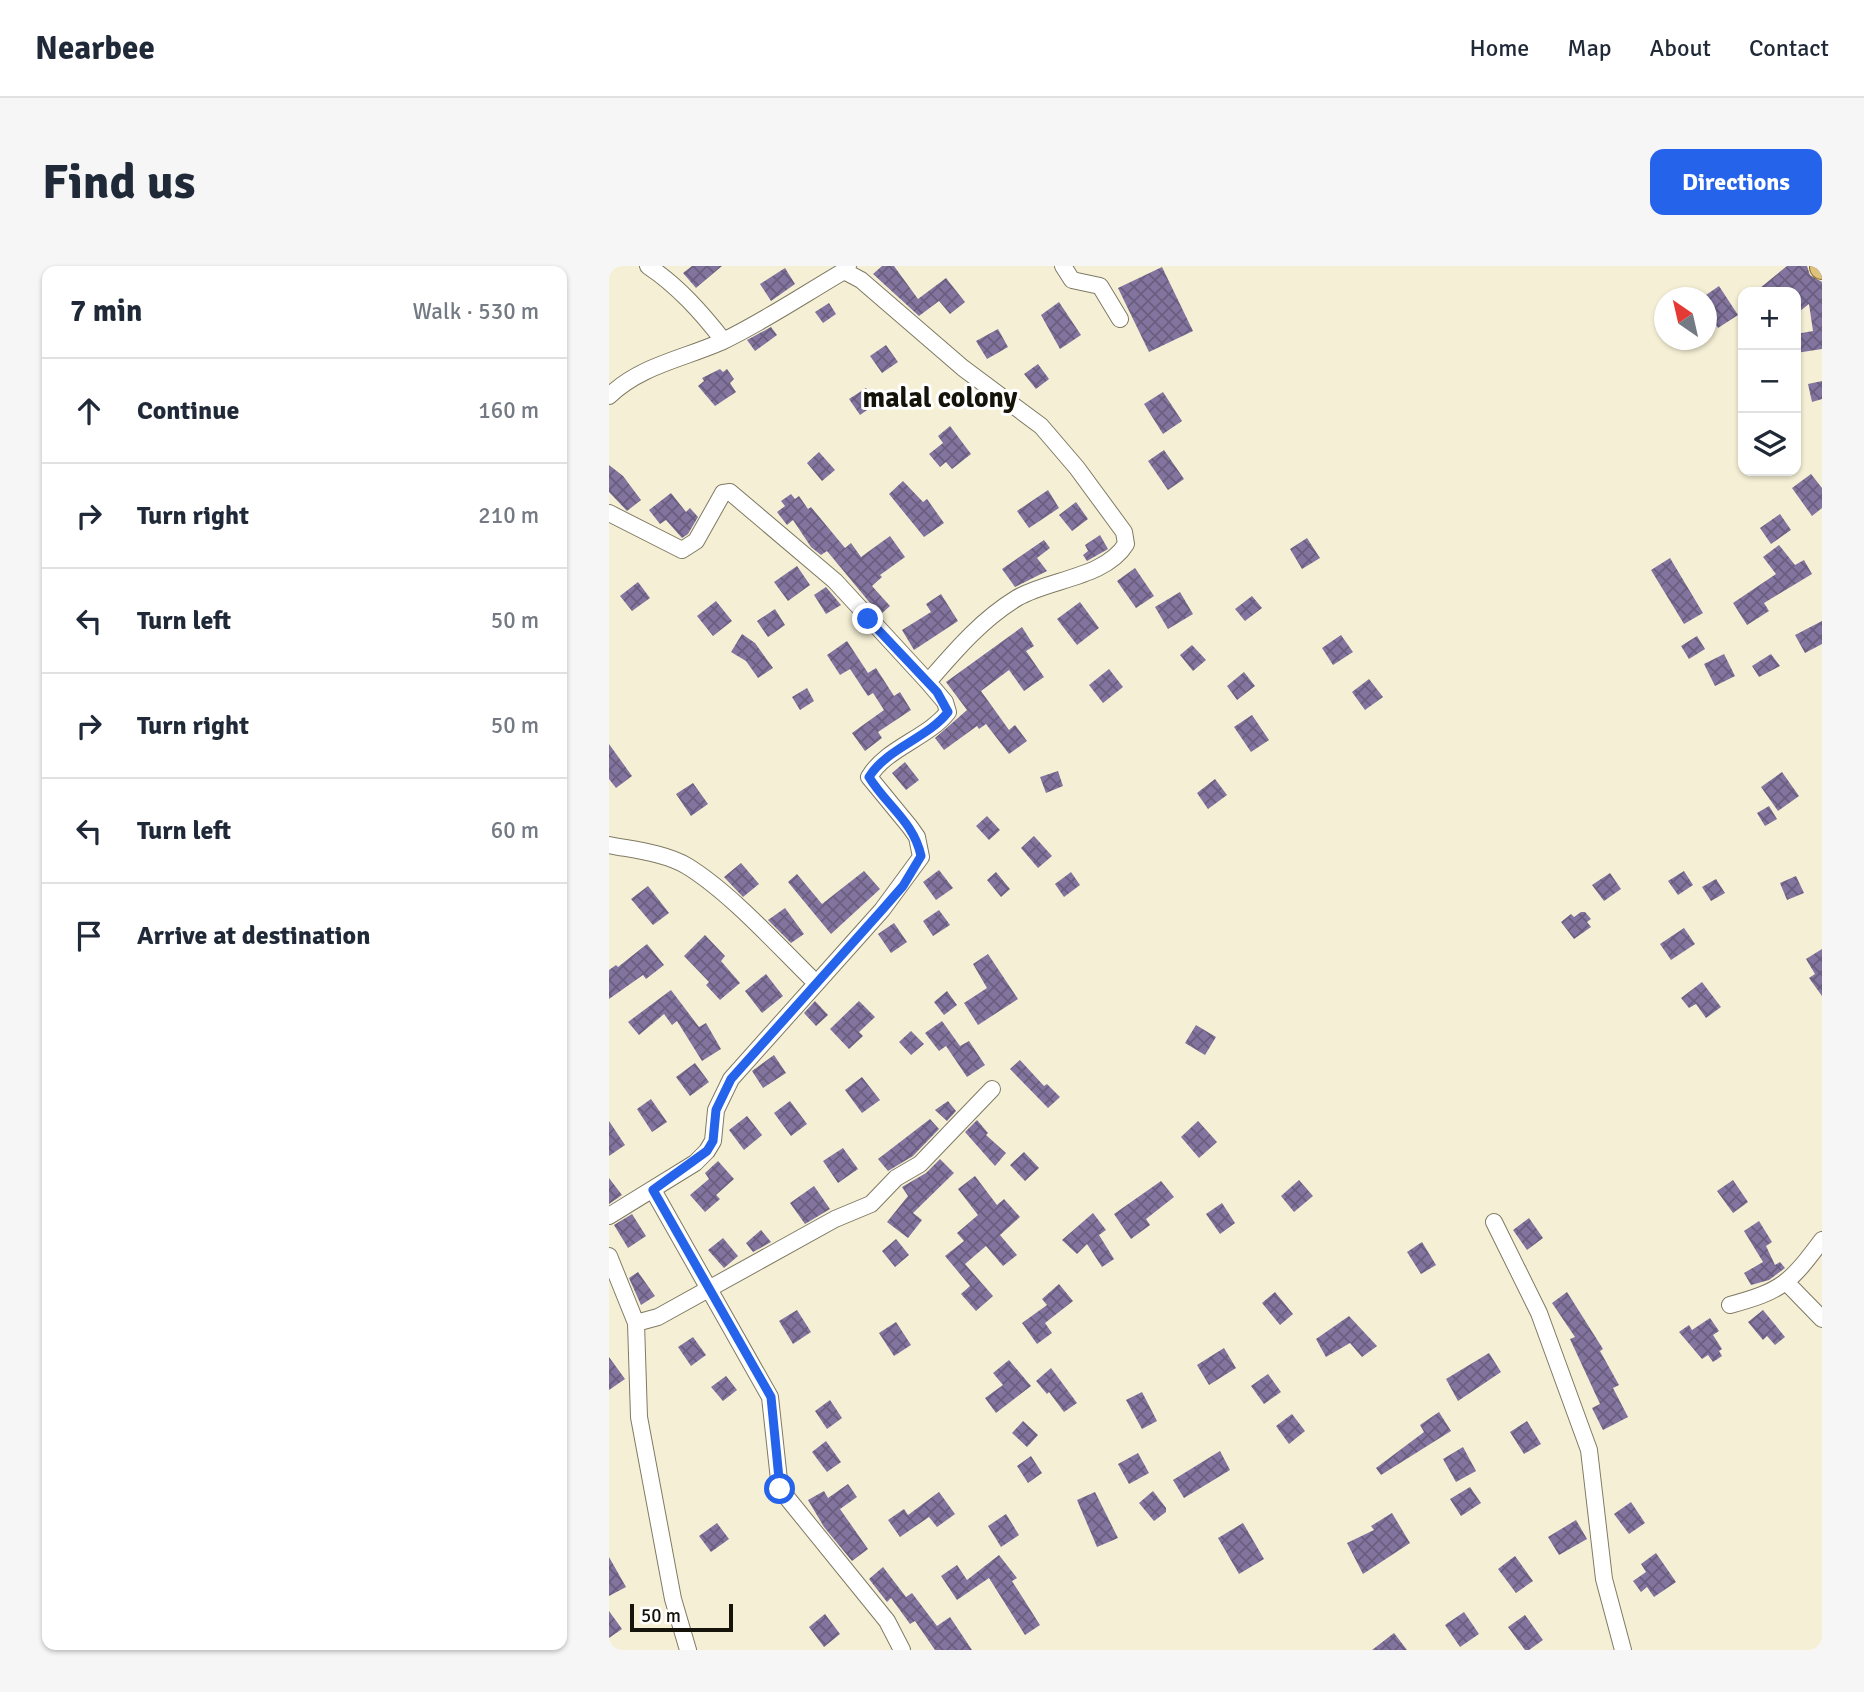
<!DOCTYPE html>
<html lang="en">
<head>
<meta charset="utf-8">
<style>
	body { margin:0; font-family:Signika,sans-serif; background:#f6f6f7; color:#1f2937 }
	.controls { position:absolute; right:21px; top:21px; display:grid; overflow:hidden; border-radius:14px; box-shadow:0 2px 5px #0004 }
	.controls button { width:63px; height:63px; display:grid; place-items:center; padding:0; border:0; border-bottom:2px solid #e0e1e3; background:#fff; color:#1f2937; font:35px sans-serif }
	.compass { position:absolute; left:1045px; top:21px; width:63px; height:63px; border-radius:50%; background:#fff; box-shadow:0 2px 5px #0004; rotate:326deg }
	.scale { position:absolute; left:21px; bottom:18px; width:103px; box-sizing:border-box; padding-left:7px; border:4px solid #15130a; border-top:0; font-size:19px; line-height:24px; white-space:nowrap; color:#15130a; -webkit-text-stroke:5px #fff; paint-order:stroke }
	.stop { position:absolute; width:21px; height:21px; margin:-16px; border:5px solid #2563eb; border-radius:50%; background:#fff }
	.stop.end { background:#2563eb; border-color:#fff; box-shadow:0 2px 7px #0008 }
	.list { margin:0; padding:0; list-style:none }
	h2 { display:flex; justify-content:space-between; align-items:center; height:91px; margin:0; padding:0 28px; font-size:30px }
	h2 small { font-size:23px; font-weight:400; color:#747a83 }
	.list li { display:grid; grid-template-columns:46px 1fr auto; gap:21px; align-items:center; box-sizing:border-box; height:105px; padding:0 28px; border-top:2px solid #e0e1e3 }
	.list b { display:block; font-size:26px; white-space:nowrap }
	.list em { font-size:23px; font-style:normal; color:#747a83 }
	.icon { flex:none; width:38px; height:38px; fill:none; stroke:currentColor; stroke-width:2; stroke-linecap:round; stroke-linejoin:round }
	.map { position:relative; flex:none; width:1213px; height:1384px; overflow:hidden; border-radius:14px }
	header { display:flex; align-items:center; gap:42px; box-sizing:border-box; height:98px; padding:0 35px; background:#fff; border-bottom:2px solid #e0e1e3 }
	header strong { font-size:33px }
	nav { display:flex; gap:38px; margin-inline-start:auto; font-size:24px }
	.intro { display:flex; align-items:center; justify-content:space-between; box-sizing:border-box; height:168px; padding:0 42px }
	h1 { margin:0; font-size:49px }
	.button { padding:18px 32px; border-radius:14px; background:#2563eb; color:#fff; font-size:24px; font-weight:700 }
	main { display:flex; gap:42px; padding:0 42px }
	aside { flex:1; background:#fff; border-radius:14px; box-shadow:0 2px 5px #0004 }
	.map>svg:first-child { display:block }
	.building { fill:url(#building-cross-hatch) }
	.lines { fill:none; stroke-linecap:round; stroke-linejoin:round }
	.street-casing { stroke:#7f7a63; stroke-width:18 }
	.primary-casing { stroke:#886b1e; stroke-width:26 }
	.street { stroke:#fff; stroke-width:16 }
	.primary { stroke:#ddc27e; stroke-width:24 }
	.route { stroke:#2563eb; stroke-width:9 }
	.labels { text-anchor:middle; stroke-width:6; stroke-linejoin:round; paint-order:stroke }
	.neighbourhood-label { font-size:28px; font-weight:bold; fill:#15130a; stroke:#fff }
</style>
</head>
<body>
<header>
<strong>Nearbee</strong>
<nav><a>Home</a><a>Map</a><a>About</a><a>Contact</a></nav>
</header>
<div class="intro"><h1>Find us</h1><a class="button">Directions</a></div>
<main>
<aside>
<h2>7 min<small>Walk · 530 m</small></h2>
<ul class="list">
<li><svg class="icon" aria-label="ahead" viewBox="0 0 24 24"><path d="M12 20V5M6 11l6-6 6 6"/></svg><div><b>Continue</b></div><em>160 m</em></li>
<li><svg class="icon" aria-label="right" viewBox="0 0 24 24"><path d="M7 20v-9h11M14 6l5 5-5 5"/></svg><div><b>Turn right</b></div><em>210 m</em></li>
<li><svg class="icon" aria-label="left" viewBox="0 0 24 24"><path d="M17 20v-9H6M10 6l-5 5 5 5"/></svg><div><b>Turn left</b></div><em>50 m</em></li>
<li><svg class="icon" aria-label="right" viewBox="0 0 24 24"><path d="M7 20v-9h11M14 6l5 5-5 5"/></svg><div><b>Turn right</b></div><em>50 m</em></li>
<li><svg class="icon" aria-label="left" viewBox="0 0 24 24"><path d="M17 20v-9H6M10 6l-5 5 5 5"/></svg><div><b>Turn left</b></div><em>60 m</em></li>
<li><svg class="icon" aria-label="arrive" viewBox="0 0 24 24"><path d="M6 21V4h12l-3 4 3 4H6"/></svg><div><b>Arrive at destination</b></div></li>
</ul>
</aside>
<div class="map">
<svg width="1213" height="1384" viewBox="0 0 1213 1384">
	<defs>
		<pattern id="building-cross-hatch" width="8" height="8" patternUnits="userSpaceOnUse" patternTransform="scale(1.75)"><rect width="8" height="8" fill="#82749e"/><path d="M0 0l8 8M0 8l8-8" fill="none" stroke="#695e7f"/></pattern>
	</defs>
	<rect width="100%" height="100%" fill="#f5f0d5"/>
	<!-- building -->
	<path class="building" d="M83 0H113L87 22 74 7Z
		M273 0H285L309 33 337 12 356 36 341 48 330 35 310 50 264 8Z
		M1178 0H1198L1201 9 1213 16V83L1187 87V68L1204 65 1200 38 1187 48V26H1146Z
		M553 1 584 65 540 86 509 22Z
		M176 2 186 18 162 35 151 18Z
		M1110 20 1129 49 1109 62 1097 45V29Z
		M450 36 472 69 451 83 432 49Z
		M220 37 227 48 214 57 206 46Z
		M162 61 168 69 146 85 138 74Z
		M389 63 399 81 378 93 367 75Z
		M277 79 289 96 273 107 261 90Z
		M429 98 440 113 427 123 415 108Z
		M111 103 114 106 118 103 125 113 121 117 127 126 106 140 89 120 95 115 93 112Z
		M1213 115V133L1203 136 1199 118Z
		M257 122 268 137 251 149 240 133Z
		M554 126 573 155 554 168 535 138Z
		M341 160 362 188 343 203 337 196 331 201 320 188 334 177 329 170Z
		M555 184 575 213 559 224 539 195Z
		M210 186 226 204 213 215 198 197Z
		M0 199 14 210 32 234 18 245 0 226Z
		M1202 208 1213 222V242L1203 250 1183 222Z
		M294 215 314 236 318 233 335 257 315 271 280 228Z
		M439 224 450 242 420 262 408 245Z
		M62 227 77 246 81 242 89 251 79 268 73 272 57 254 51 258 40 244Z
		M182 228 186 233 190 230 199 243 202 241 236 282 242 277 252 291 281 270 296 291 271 309 273 311 263 320 281 340 271 349 218 285 212 289 202 281 184 254 178 259 168 246 176 240 172 235Z
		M467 236 479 253 463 265 450 249Z
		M1171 248 1182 264 1162 278 1151 262Z
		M491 269 499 283 478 295 474 289 479 285 476 279Z
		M698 272 711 292 693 303 681 283Z
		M435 274 441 282 428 292 438 305 406 321 393 303Z
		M1170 279 1186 299 1195 294 1203 308 1155 337 1160 345 1138 359 1124 337 1167 308 1154 291Z
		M1061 292 1094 347 1075 358 1042 304Z
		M188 300 201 319 179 335 165 316Z
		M526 302 545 330 527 342 508 315Z
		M29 316 41 332 23 345 11 330Z
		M217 321 232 339 217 348 205 329Z
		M571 326 584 348 559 363 546 341Z
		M332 328 349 355 305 384 293 364 322 346 317 338Z
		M643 330 653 342 636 355 626 343Z
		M107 335 123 355 104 370 88 350Z
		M471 336 490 362 468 379 448 353Z
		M166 343 176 359 159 371 148 355Z
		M1213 355V378L1196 387 1186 369Z
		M413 361 425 380 417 385 435 411 415 425 400 404 372 425 400 464 406 459 418 475 400 488 377 458 370 463 368 460 335 484 326 472 358 444 337 416Z
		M133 368 146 377 164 402 149 412 137 395 122 386Z
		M732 369 744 386 724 399 713 382Z
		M1088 370 1096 383 1080 393 1072 380Z
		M238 375 259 407 267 402 285 430 291 426 302 444 269 466 273 472 256 485 243 467 275 444 264 427 259 430 241 403 231 409 218 389Z
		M583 379 597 394 584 405 571 389Z
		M1115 388 1126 410 1106 420 1095 398Z
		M1162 388 1171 400 1150 411 1143 400Z
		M500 403 514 421 494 437 480 419Z
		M635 406 646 420 628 434 618 420Z
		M760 413 774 431 756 444 743 426Z
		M198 422 205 435 191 444 183 431Z
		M643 449 660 474 642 486 625 461Z
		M0 478 23 510 7 522 0 513Z
		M296 496 310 514 297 524 283 507Z
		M449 505 454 520 437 527 431 511Z
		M1173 506 1190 530 1169 545 1152 521Z
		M606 513 618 529 599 543 588 527Z
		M84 517 99 538 82 550 67 528Z
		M1160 540 1168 553 1156 560 1148 547Z
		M378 550 391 564 380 574 367 560Z
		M425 570 443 590 429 602 412 582Z
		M132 597 150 618 134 631 115 611Z
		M330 604 344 622 327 634 314 616Z
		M255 605 271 623 222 668 179 616 188 608 213 638Z
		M1075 605 1084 619 1069 629 1059 615Z
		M387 606 401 623 392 631 378 614Z
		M462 606 471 619 455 631 446 618Z
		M1001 607 1012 623 995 635 983 619Z
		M1187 610 1195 627 1178 634 1171 617Z
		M1107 613 1116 627 1102 635 1093 621Z
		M39 620 60 647 44 659 22 633Z
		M176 642 195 668 182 677 159 654Z
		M330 644 341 659 324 670 314 655Z
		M972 646H976L982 653 978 656 982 661 965 673 952 656 962 648 965 651Z
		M285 657 298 676 282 687 269 668Z
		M1075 662 1086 678 1062 694 1051 678Z
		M96 669 116 690 112 695 131 717 111 734 97 719 100 716 75 690Z
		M38 678 55 699 37 713 34 709 0 733V704L7 699 9 701Z
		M1213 683V730L1200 712 1206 708 1197 693Z
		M379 688 409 733 369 759 355 737 378 722 364 698Z
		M157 708 174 730 153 747 136 725Z
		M1093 716 1112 741 1097 752 1087 738 1080 742 1072 732Z
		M62 724 90 761 97 757 112 783 93 795 68 755 63 759 55 748 30 769 19 756Z
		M338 725 348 739 335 749 325 736Z
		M206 735 219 749 207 760 195 747Z
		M250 735 266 751 250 766 254 770 240 783 221 763Z
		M333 755 351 780 360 775 376 799 358 811 337 780 330 785 316 767Z
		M587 759 607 771 596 789 576 777Z
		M302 765 315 778 302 789 290 776Z
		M165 789 177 807 154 822 143 805Z
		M411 794 435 820 438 818 451 831 439 842 401 803Z
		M86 797 100 816 81 830 67 811Z
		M253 811 271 834 253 847 236 824Z
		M42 833 58 856 43 866 28 843Z
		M181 835 198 858 182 870 165 847Z
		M339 835 347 845 338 855 326 844Z
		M138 850 153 869 135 884 120 864Z
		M321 853 330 863 304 890 279 905 269 893Z
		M368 854 379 867 377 869 397 887 386 900 356 866Z
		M0 855 16 879 0 890Z
		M589 855 608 876 590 892 572 871Z
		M234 882 249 903 229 917 214 895Z
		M415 886 430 902 416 915 401 899Z
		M331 893 345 907 304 947 313 954 299 972 278 956 299 930 293 921 317 907Z
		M109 895 125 913 107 929 111 933 96 946 81 929 100 913 96 907Z
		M366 910 388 939 395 933 411 951 391 969 408 989 394 1000 377 980 356 998 384 1030 367 1045 352 1028 361 1020 336 990 355 975 348 967 369 949 349 923Z
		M0 912 13 929 0 938Z
		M690 914 704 930 685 946 672 930Z
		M1124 914 1139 936 1124 947 1108 925Z
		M552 915 565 931 537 953 541 959 522 973 505 948Z
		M205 920 221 943 196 958 181 937Z
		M613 937 626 957 611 968 597 948Z
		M484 947 497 964 490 969 505 993 493 1001 478 978 468 988 453 974Z
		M23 948 37 970 19 982 5 959Z
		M920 952 934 972 918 984 904 964Z
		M1150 955 1163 976 1157 980 1166 999 1171 996 1176 1002 1160 1014 1142 1019 1135 1007 1154 996 1135 965Z
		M152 964 162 976 144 986 137 977Z
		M114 972 129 990 115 1002 99 984Z
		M287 973 300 989 286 1001 273 985Z
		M813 976 827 999 812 1008 798 986Z
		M29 1006 46 1030 32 1039 20 1012Z
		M450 1018 464 1035 436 1057 443 1067 428 1078 413 1057 438 1039 433 1033Z
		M666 1026 684 1048 671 1059 653 1037Z
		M958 1026 994 1083 991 1085 1010 1119 1004 1122 1019 1151 994 1164 983 1142 991 1138 961 1073 966 1071 943 1037Z
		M188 1044 202 1066 184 1078 170 1055Z
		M1154 1044 1176 1071 1166 1079 1158 1070 1154 1074 1139 1056Z
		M740 1050 768 1080 753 1091 741 1077 717 1091 707 1073Z
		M1101 1052 1110 1065 1104 1069 1113 1083 1110 1085 1113 1090 1104 1096 1099 1089 1093 1093 1070 1066 1080 1059 1083 1064Z
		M287 1056 302 1079 285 1090 270 1067Z
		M84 1071 97 1089 82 1100 69 1081Z
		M615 1082 627 1102 600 1119 588 1099Z
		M880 1087 892 1106 849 1135 837 1113Z
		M0 1091 16 1113 0 1124Z
		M400 1094 422 1120 387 1147 376 1132 394 1119 384 1107Z
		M442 1102 468 1137 455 1146 440 1126 438 1128 427 1115Z
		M659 1108 672 1126 655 1138 642 1120Z
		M117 1110 128 1124 114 1135 102 1121Z
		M533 1126 548 1155 533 1163 517 1134Z
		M221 1134 233 1152 218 1163 206 1145Z
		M830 1146 842 1165 772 1209 767 1202 815 1166 811 1159Z
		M683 1148 696 1165 680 1178 667 1160Z
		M414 1155 429 1169 418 1181 403 1167Z
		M918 1155 932 1178 915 1188 901 1166Z
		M217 1175 232 1196 218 1206 203 1186Z
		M854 1181 867 1205 847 1216 834 1193Z
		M611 1185 621 1204 575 1232 564 1214Z
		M529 1187 540 1207 520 1218 509 1198Z
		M422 1190 433 1207 419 1217 408 1200Z
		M239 1218 248 1231 231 1243 259 1283 243 1295 215 1261 199 1234 215 1225 219 1232Z
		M861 1221 872 1237 852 1250 841 1233Z
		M544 1225 557 1242V1246L545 1255 530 1237Z
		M330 1226 346 1248 328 1261 320 1251 291 1271 279 1254 295 1243 299 1249Z
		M486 1226 509 1272 488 1281 468 1234Z
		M1022 1236 1036 1257 1020 1268 1005 1248Z
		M783 1247 801 1277 754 1308 738 1277 765 1264 762 1260Z
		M397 1248 410 1269 392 1281 379 1260Z
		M967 1254 978 1273 950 1289 939 1271Z
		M108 1257 120 1273 102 1286 90 1270Z
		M634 1257 655 1293 630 1308 609 1272Z
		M1047 1287 1067 1316 1045 1331 1038 1321 1032 1326 1024 1315 1037 1306 1032 1298Z
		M390 1289 408 1312 403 1315 431 1359 416 1369 380 1312 348 1334 332 1310 348 1299 358 1314Z
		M906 1290 924 1315 907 1327 889 1303Z
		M0 1291 17 1321 0 1330Z
		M274 1301 297 1331 303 1327 328 1360 341 1351 363 1384H326L306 1355 301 1358 282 1332 278 1336 260 1313Z
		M0 1345 13 1363 0 1372Z
		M855 1346 870 1368 851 1381 836 1359Z
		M216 1348 231 1368 215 1381 200 1361Z
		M916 1349 934 1374 920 1384H916L899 1361Z
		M785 1367 798 1384H763Z"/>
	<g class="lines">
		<!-- street casing -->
		<g class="street-casing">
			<path id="street" d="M39 0C69 20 92 46 114 74
				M454 0 463 14 491 20 511 53
				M0 130C31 100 73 93 112 76 154 56 194 29 235 5L239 0
				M0 247 73 284 87 275 114 227 121 226 226 315 319 416C346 385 372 354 408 332 440 313 496 312 517 278L515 266 468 202 432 160 354 102 252 14 235 5
				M0 579C25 584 56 587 78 600 122 627 169 680 207 717
				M44 924 161 1131 171 1223 278 1355 293 1384
				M0 950 86 897 98 885 104 875 107 844 122 813 273 644 312 591 308 571 301 561 260 511C277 482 319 472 339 446L336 436 319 416
				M885 956 930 1047 980 1184 995 1313 1014 1384
				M0 990 27 1057 30 1151 64 1333 79 1384
				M1178 1017 1213 1053
				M1121 1039C1173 1025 1181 1017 1213 974
				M27 1057 49 1051 226 953 262 938 287 912 311 898 383 823"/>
		</g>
		<!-- primary casing -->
		<g class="primary-casing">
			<path id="primary" d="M1213 0V1"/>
		</g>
		<!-- street -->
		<use href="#street" class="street"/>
		<!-- primary -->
		<use href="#primary" class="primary"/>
	</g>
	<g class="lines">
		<!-- route -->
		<path class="route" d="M171 1223 162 1131 44 924 98 885 104 875 107 844 122 813 273 644 294 620 312 590C305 556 277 539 260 511 278 482 319 472 339 446L328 426 259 353"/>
	</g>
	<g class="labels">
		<!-- neighbourhood labels -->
		<g class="neighbourhood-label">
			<text x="331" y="141">malal colony</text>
		</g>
	</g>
</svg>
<div class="controls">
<button>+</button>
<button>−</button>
<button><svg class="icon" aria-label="layers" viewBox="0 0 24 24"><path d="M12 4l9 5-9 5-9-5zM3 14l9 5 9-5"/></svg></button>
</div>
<svg class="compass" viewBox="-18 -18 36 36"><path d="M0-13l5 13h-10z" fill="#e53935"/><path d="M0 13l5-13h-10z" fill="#747a83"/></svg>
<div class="scale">50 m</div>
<div class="stop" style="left:171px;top:1223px"></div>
<div class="stop end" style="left:259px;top:353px"></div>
</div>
</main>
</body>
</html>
